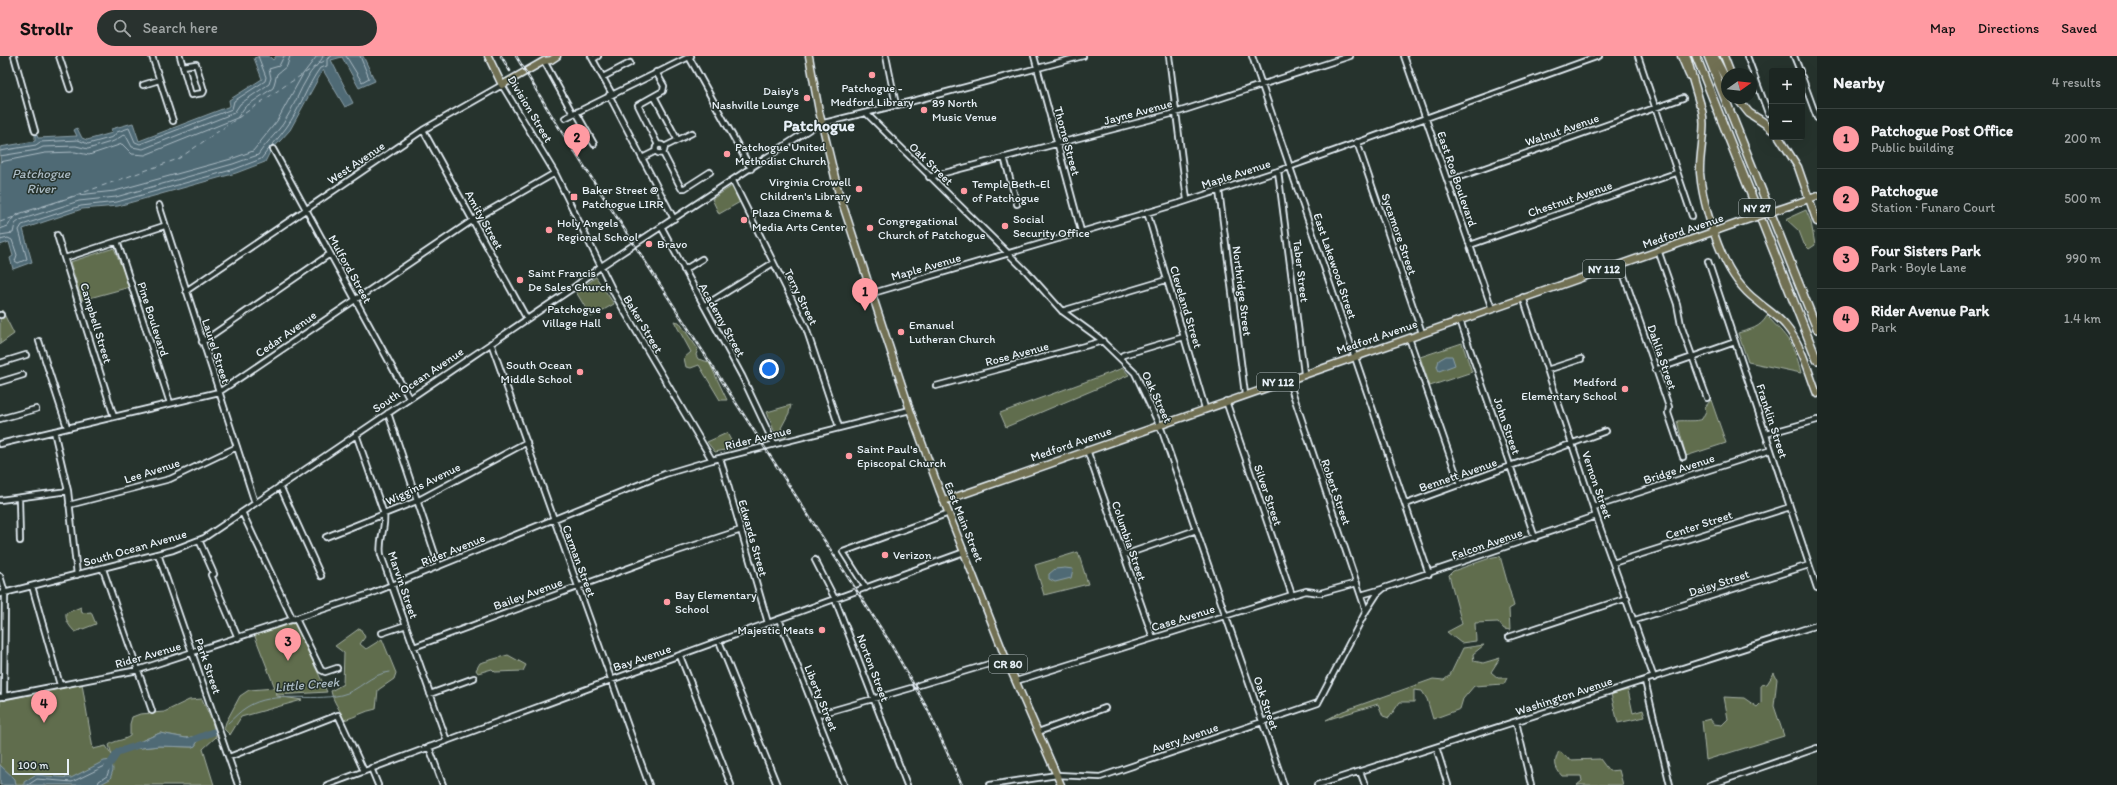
<!DOCTYPE html>
<html lang="en">
<head>
<meta charset="utf-8">
<style>
	body { margin:0; font-family:Itim,sans-serif; background:#29322f; color:#f1f3f6 }
	.controls { position:absolute; right:12px; top:12px; display:grid; overflow:hidden; border-radius:4px; box-shadow:0 4px 16px #0002 }
	.controls button { width:36px; height:36px; display:grid; place-items:center; padding:0; border:0; border-bottom:1px solid #3a4340; background:#1c2622; color:#f1f3f6; font:20px sans-serif }
	.compass { position:absolute; left:1721px; top:12px; width:36px; height:36px; border-radius:50%; background:#1c2622; box-shadow:0 4px 16px #0002; rotate:75deg }
	.scale { position:absolute; left:12px; bottom:10px; width:57px; box-sizing:border-box; padding-left:4px; border:2px solid #e8f1f8; border-top:0; font-size:11px; line-height:14px; white-space:nowrap; color:#e8f1f8; -webkit-text-stroke:3px #26332d; paint-order:stroke }
	.you { position:absolute; left:769px; top:313px; width:14px; height:14px; margin:-10px; border:3px solid #fff; border-radius:50%; background:#1a73e8; box-shadow:0 0 0 6px #1a73e833 }
	.badge { display:grid; place-items:center; width:26px; height:26px; border-radius:50%; background:#ff9aa2; color:#111; font-size:13px; font-weight:700 }
	.pin { position:absolute; translate:-50% -33px; filter:drop-shadow(0 1px 2px #0008) }
	.pin::after { content:''; position:absolute; top:21px; width:14px; height:12px; background:inherit; clip-path:polygon(0 0,100% 0,50% 100%) }
	.list { margin:0; padding:0; list-style:none }
	h2 { display:flex; justify-content:space-between; align-items:center; height:52px; margin:0; padding:0 16px; font-size:17px }
	h2 small { font-size:13px; font-weight:400; color:#a0a5a5 }
	.list li { display:grid; grid-template-columns:26px 1fr auto; gap:12px; align-items:center; box-sizing:border-box; height:60px; padding:0 16px; border-top:1px solid #3a4340 }
	.list b { display:block; font-size:15px; white-space:nowrap }
	.list p { margin:0; font-size:13px; white-space:nowrap; color:#a0a5a5 }
	.list em { font-size:13px; font-style:normal; color:#a0a5a5 }
	.icon { flex:none; width:22px; height:22px; fill:none; stroke:currentColor; stroke-width:2; stroke-linecap:round; stroke-linejoin:round }
	.map { position:relative; flex:none; width:1817px; height:729px; overflow:hidden }
	header { display:flex; align-items:center; gap:24px; box-sizing:border-box; height:56px; padding:0 20px; background:#ff9aa2; color:#111 }
	header strong { font-size:19px }
	nav { display:flex; gap:22px; margin-inline-start:auto; font-size:14px }
	.search { width:280px; height:36px; background:#29322f; display:flex; align-items:center; gap:10px; box-sizing:border-box; padding:0 14px; border-radius:22px; color:#a0a5a5; font-size:15px }
	main { display:flex }
	aside { flex:1; background:#1c2622 }
	.map>svg:first-child { display:block }
	.green { fill:#606d4e; stroke:#a4afa3; fill-rule:evenodd }
	.water { fill:#4f6a75; stroke:#8ca0a9 }
	.lines { fill:none; stroke-linecap:round; stroke-linejoin:round }
	.shore { stroke:#abbbc4; stroke-width:1 }
	.stream { stroke:#8ca0a9; stroke-width:1 }
	.river { stroke:#4f6a75; stroke-width:7 }
	.ferry { stroke:#abbbc4; stroke-width:1; stroke-dasharray:5 4; stroke-linecap:butt }
	.minor-casing { stroke:#e8f1f8; stroke-width:8 }
	.major-casing { stroke:#e8f1f8; stroke-width:9 }
	.highway-casing { stroke:#e8f1f8; stroke-width:10 }
	.minor { stroke:#26332d; stroke-width:4.5 }
	.major { stroke:#716f52; stroke-width:6 }
	.highway { stroke:#716f52; stroke-width:7 }
	.rail-casing { stroke:#e8f1f8; stroke-width:2.5 }
	.rail { stroke:#26332d; stroke-width:1; stroke-dasharray:3; stroke-linecap:butt }
	.major-bridge-casing { stroke:#e8f1f8; stroke-width:9; stroke-linecap:butt }
	.major-bridge { stroke:#716f52; stroke-width:6 }
	.poi-dot { fill:#ff9aa2; stroke:#26332d; stroke-width:1.5 }
	.labels { text-anchor:middle; stroke-width:3; stroke-linejoin:round; paint-order:stroke }
	.shield { fill:#26332d; stroke:#aeb8bb; stroke-width:1 }
	.shield-label { font-size:11px; font-weight:bold; fill:#e8f1f8 }
	.poi-label { font-size:12px; fill:#e8f1f8; stroke:#26332d; text-anchor:start }
	.street-label { font-size:12px; fill:#e8f1f8; stroke:#26332d }
	.water-label { font-size:13px; font-style:italic; fill:#abbbc4; stroke:#26332d }
	.district-label { font-size:16px; font-weight:bold; fill:#e8f1f8; stroke:#26332d }
</style>
</head>
<body>
<header>
<strong>Strollr</strong>
<div class="search"><svg class="icon" aria-label="search" viewBox="0 0 24 24"><circle cx="10" cy="10" r="6"/><path d="M15 15l6 6"/></svg>Search here</div>
<nav><a>Map</a><a>Directions</a><a>Saved</a></nav>
</header>
<main>
<div class="map">
<svg width="1817" height="729" viewBox="0 0 1817 729">
	<rect width="100%" height="100%" fill="#26332d"/>
	<filter id="ink" filterUnits="userSpaceOnUse"><feTurbulence type="fractalNoise" baseFrequency=".025" numOctaves="2"/><feDisplacementMap in="SourceGraphic" scale="8" xChannelSelector="R" yChannelSelector="G"/><feConvolveMatrix kernelMatrix="1 2 1 2 8 2 1 2 1" color-interpolation-filters="sRGB"/></filter>
	<g filter="url(#ink)">
		<!-- green -->
		<path class="green" d="M732 130 740 146 719 158 712 143Z
			M1806 154 1811 166 1815 189 1809 193 1804 188 1799 175 1786 163Z
			M114 192 130 231 82 244 70 206Z
			M596 221 614 248 591 261 576 236Z
			M2 254 14 278 0 288V256Z
			M1767 260C1787 281 1795 288 1801 317L1748 306 1738 277C1751 273 1760 272 1767 260Z
			M674 265 679 266 698 293 696 299 698 303 709 306 727 344H720L699 309 691 312 686 311 684 302 691 296Z
			M1462 287 1472 316 1430 330 1420 301Z
			M1123 312 1129 319 1006 371 1000 357Z
			M1711 344 1726 387 1686 400 1677 365C1685 364 1695 366 1702 363L1706 355 1705 351Z
			M791 349 789 357 781 372 787 380 779 381 774 375 767 356Z
			M727 377 735 392 715 396 707 386Z
			M1078 496 1088 528 1044 539 1035 509Z
			M1500 500 1514 550 1509 553 1510 574 1504 573 1498 566 1475 567 1476 585 1461 587 1447 576 1462 568 1449 519 1453 515 1493 501Z
			M81 551 82 557 91 556 96 568 75 576C70 571 65 565 66 557Z
			M294 565 327 636 278 639 276 636 277 640 302 644 241 661 230 679 224 673 226 666 240 640 249 634 275 632 254 578Z
			M360 572 365 581 360 588 366 593 382 583 396 617 394 623 378 634 376 653C364 655 356 661 344 664 340 653 333 646 331 635L343 628 344 597 335 590Z
			M1484 589 1473 598 1474 605 1483 607 1500 602 1491 616 1498 622H1507L1504 628 1474 630 1463 643 1460 653 1433 663 1427 643 1422 635 1414 634V646H1400L1389 662 1383 660 1378 648 1326 664 1343 655 1433 623 1444 624 1450 619 1463 592Z
			M508 599 526 609 523 615 495 616 492 613 478 617 476 614 480 607Z
			M1774 617 1777 623 1774 650 1784 680 1706 704 1702 665 1710 663 1714 668 1722 669 1728 663 1724 641 1744 642 1757 651 1761 647V629L1767 628Z
			M82 628 93 693 106 690 112 699 109 689C115 684 123 685 130 680V668L132 661 140 658 164 656 189 644 202 643 212 665 216 681 203 693 214 729H0V645ZM160 677 186 682 198 680 199 683 195 690 192 691 159 690 132 693 134 688Z
			M1628 634 1633 657 1643 654 1645 661 1618 667 1611 638Z
			M1559 695 1570 704 1600 703 1609 715 1619 714 1623 729H1577L1582 725 1581 720H1562C1554 711 1554 705 1559 695Z"/>
		<!-- water -->
		<path class="water" d="M260 0H269L273 4 276 0H363L375 25 359 32 342 1 331 4 353 47 345 51 323 14 290 74 270 96 265 106 236 117 118 150 82 153 23 173 32 206 13 213 10 202 13 200 9 186 0 189V91L35 85V78L36 77 38 82 77 80 74 74 77 72 82 82 87 84 112 77 111 73 133 67 139 85 230 50 229 44 262 23 254 2Z
			M1446 300H1452L1455 309 1439 315 1437 311 1439 304Z
			M1065 512 1073 513 1071 522 1055 526 1049 523V518L1055 513Z
			M160 677 186 682 198 680 199 683 195 690 192 691 159 690 132 693 134 688Z
			M112 704 113 714 110 723 99 729H24V726L35 719 71 722 104 705Z
			M0 709 15 723 16 729H0Z"/>
		<g class="lines">
			<!-- shore -->
			<path class="shore" d="M346 0 362 26 369 22 360 0
				M0 95 36 89 40 86 78 84 88 88 113 81 117 76 129 72 135 86 140 88 232 53 234 45 265 25 266 21 258 0
				M0 100 37 94 43 91 76 90 88 93 114 85 125 78 132 91 143 93 234 57 240 48 269 28 271 22 269 13 279 10 284 0
				M0 106 45 97 75 96 89 99 122 88 132 98 145 99 237 62 245 51 273 32 277 18 287 10 290 0
				M0 173 8 170 12 163 18 158 78 139 115 135 231 103 253 95 277 65 303 18 317 0
				M0 179 13 177 15 168 20 164 79 145 116 141 233 108 258 99C265 88 275 79 283 68 293 53 299 35 309 19 313 12 321 7 323 0
				M0 184 8 182 12 184 17 199 15 205 18 207 27 203 19 174 22 169 81 150 117 146 235 113 261 103C269 92 278 83 286 72 300 53 307 30 320 12L327 10V3L330 0
				M28 729 37 723 72 726 107 709 109 714 107 720 99 725 98 729"/>
			<!-- stream -->
			<path class="stream" d="M228 667C234 662 240 655 247 651 274 634 311 646 341 639 360 635 369 618 390 616"/>
			<!-- river -->
			<path class="river" d="M190 685 213 676
				M108 711 118 696 141 688"/>
			<!-- ferry -->
			<path class="ferry" d="M0 166 178 103 286 29 332 0"/>
			<!-- minor casing -->
			<g class="minor-casing">
				<path id="minor" d="M14 0 35 75
					M59 0 70 33
					M152 0 173 65
					M180 0 191 39 203 37 204 35 196 8 183 10
					M591 0 612 38
					M886 0 896 49
					M1034 0 1081 175
					M1169 0 1187 144
					M1252 0 1429 518
					M1404 0 1492 253
					M1638 0 1692 160
					M1747 0 1768 57
					M1794 0 1800 15
					M689 1 751 113
					M593 3 598 0
					M544 5 573 58
					M656 16 664 30 663 35 638 49 658 89
					M603 21 630 7
					M1802 21 1817 62
					M143 29 159 24
					M609 39 674 163
					M654 40 677 83
					M576 56 594 88
					M866 57 1027 216 1062 255 1099 282 1135 317 1162 375 1284 729
					M565 62 691 0
					M423 74 527 263
					M1357 86 1422 277
					M655.5 93a4.5 4.5 0 1 1 9 0a4.5 4.5 0 1 1-9 0Z
					M664 91 692 77
					M273 93 409 342
					M663 97 681 132H685L710 116
					M1004 101 1017 148
					M642 102 656 95
					M1278 115 1304 317
					M929 121 1175 57 1350 0
					M733 125 806 272 839 371
					M1448 125 1683 42
					M1219 134 1245 338
					M159 149 255 447
					M1147 156 1205 352
					M662 172 742 320 774 388
					M57 179 114 361
					M117 185 170 347
					M1470 189 1676 117
					M1658 194 1677 248 1681 269 1707 342
					M65 202 164 170
					M1708 205 1817 532
					M1620 208 1669 351 1668 357 1683 401
					M684 214 702 203
					M186 235 423 74 502 29 555 117 615 239 712 404
					M873 237 1180 147 1278 115 1599 0
					M1523 241 1596 460 1654 622
					M704 250 773 207
					M1062 255 1166 224
					M0 259H1
					M1460 264 1535 482
					M1409 282 1460 429
					M39 285 67 371
					M202 286 330 198
					M491 287 649 729
					M1120 302 1123 299 1184 281
					M0 307 26 299
					M1547 314 1581 303
					M1655 314 1735 286
					M1288 323 1366 555
					M0 326 23 319
					M936 330 1103 285
					M1226 345 1292 539
					M388 357 439 510
					M0 363 36 353
					M54 375 68 435 77 519
					M356 378 384 458C386 473 378 484 381 499L447 685
					M1766 378 1817 364
					M0 388 219 336 473 164 555 117
					M1087 394 1153 582
					M720 402 768 567
					M280 430 321 520
					M19 442 20 485
					M0 444 68 435
					M1406 448 1606 375
					M69 449 170 423 237 391
					M1594 451 1771 394
					M242 456 293 564
					M326 481 417 445 527 386
					M199 484 214 518 211 519 238 582
					M158 498 238 729
					M1124 499 1196 474
					M815 504 835 543 907 729
					M1613 507 1790 451
					M103 513 152 655
					M0 520 5 537 4 641
					M32 530 60 629
					M866 532 843 496 949 457
					M0 538 173 494 204 482 573 232 600 211 816 69 917 44 1083 0
					M1361 539 1382 533
					M296 563 321 614 325 616 337 612
					M779 563 844 729
					M1635 564 1809 509
					M382 577 406 569
					M1509 581 1627 542
					M719 585 777 729
					M414 591 656 502 741 474
					M680 600 731 729
					M1016 625 1292 539 1306 535 1320 537 1357 527
					M1645 625 1670 729
					M919 629 1006 603
					M430 638 474 622
					M0 641 138 614 370 538 665 418 712 404 910 354
					M817 659 911 632
					M1516 666 1531 729
					M1038 676 1105 652
					M429 691 443 729
					M1436 691 1448 729
					M229 701 338 659 364 715
					M371 712 378 729
					M1360 715 1365 729
					M327 729 611 624 964 496
					M990 729 1057 719 1100 721 1318 647 1366 555 1377 538 1384 532 1596 460
					M1317 729 1817 569
					M1710 729 1817 692"/>
			</g>
			<!-- major casing -->
			<g class="major-casing">
				<path id="major" d="M488 0 502 29 544 5 551 4 557 0
					M809 0 819 55 838 134 910 354 939 433 1006 603 1061 729
					M1681 0 1689 19
					M1724 0 1731 18
					M1699 45C1709 68 1699 92 1700 117 1702 142 1712 175 1722 198 1730 216 1740 232 1756 244 1766 253 1777 259 1786 270 1802 289 1808 315 1817 338
					M1759 63 1772 74
					M1779 81 1798 111 1817 166
					M1789 150 1817 140
					M944 445 1741 166"/>
			</g>
			<!-- highway casing -->
			<g class="highway-casing">
				<path id="highway" d="M1686 0 1700 48
					M1696 0 1817 304
					M1708 0 1817 273
					M1714 0 1727 25
					M1737 42 1749 57 1763 66"/>
			</g>
			<!-- minor -->
			<use href="#minor" class="minor"/>
			<!-- major -->
			<use href="#major" class="major"/>
			<!-- highway -->
			<use href="#highway" class="highway"/>
			<!-- rail casing -->
			<g class="rail-casing">
				<path id="rail" d="M501 0 510 15
					M516 0 553 62 889 585 928 654 962 729"/>
			</g>
			<!-- rail -->
			<use href="#rail" class="rail"/>
			<!-- major-bridge casing -->
			<g class="major-bridge-casing">
				<path id="major-bridge" d="M1741 166 1789 150"/>
			</g>
			<!-- major-bridge -->
			<use href="#major-bridge" class="major-bridge"/>
		</g>
	</g>
	<!-- markers -->
	<g class="poi-dot">
		<circle cx="872" cy="19" r="4"/>
		<circle cx="807" cy="42" r="4"/>
		<circle cx="924" cy="54" r="4"/>
		<circle cx="727" cy="98" r="4"/>
		<circle cx="859" cy="133" r="4"/>
		<circle cx="964" cy="135" r="4"/>
		<rect x="570" y="137" width="8" height="8" rx="2"/>
		<circle cx="744" cy="164" r="4"/>
		<circle cx="1005" cy="170" r="4"/>
		<circle cx="870" cy="172" r="4"/>
		<circle cx="549" cy="174" r="4"/>
		<circle cx="649" cy="188" r="4"/>
		<circle cx="520" cy="224" r="4"/>
		<circle cx="609" cy="260" r="4"/>
		<circle cx="901" cy="276" r="4"/>
		<circle cx="580" cy="316" r="4"/>
		<circle cx="1625" cy="333" r="4"/>
		<circle cx="849" cy="400" r="4"/>
		<circle cx="885" cy="499" r="4"/>
		<circle cx="667" cy="546" r="4"/>
		<circle cx="822" cy="574" r="4"/>
	</g>
	<g class="labels">
		<!-- shield labels -->
		<g class="shield">
			<rect x="1739" y="143" width="36" height="18" rx="3"/>
			<rect x="1583" y="204" width="42" height="18" rx="3"/>
			<rect x="1257" y="317" width="42" height="18" rx="3"/>
			<rect x="989" y="599" width="38" height="18" rx="3"/>
		</g>
		<g class="shield-label">
			<text x="1757" y="156">NY 27</text>
			<text x="1604" y="217">NY 112</text>
			<text x="1278" y="330">NY 112</text>
			<text x="1008" y="612">CR 80</text>
		</g>
		<!-- poi labels -->
		<g class="poi-label">
			<text x="872" y="36" text-anchor="middle">Patchogue -<tspan x="872" dy="14">Medford Library</tspan></text>
			<text x="799" y="39" text-anchor="end">Daisy's<tspan x="799" dy="14">Nashville Lounge</tspan></text>
			<text x="932" y="51">89 North<tspan x="932" dy="14">Music Venue</tspan></text>
			<text x="735" y="95">Patchogue United<tspan x="735" dy="14">Methodist Church</tspan></text>
			<text x="851" y="130" text-anchor="end">Virginia Crowell<tspan x="851" dy="14">Children's Library</tspan></text>
			<text x="972" y="132">Temple Beth-El<tspan x="972" dy="14">of Patchogue</tspan></text>
			<text x="582" y="138">Baker Street @<tspan x="582" dy="14">Patchogue LIRR</tspan></text>
			<text x="752" y="161">Plaza Cinema &amp;<tspan x="752" dy="14">Media Arts Center</tspan></text>
			<text x="1013" y="167">Social<tspan x="1013" dy="14">Security Office</tspan></text>
			<text x="878" y="169">Congregational<tspan x="878" dy="14">Church of Patchogue</tspan></text>
			<text x="557" y="171">Holy Angels<tspan x="557" dy="14">Regional School</tspan></text>
			<text x="657" y="192">Bravo</text>
			<text x="528" y="221">Saint Francis<tspan x="528" dy="14">De Sales Church</tspan></text>
			<text x="601" y="257" text-anchor="end">Patchogue<tspan x="601" dy="14">Village Hall</tspan></text>
			<text x="909" y="273">Emanuel<tspan x="909" dy="14">Lutheran Church</tspan></text>
			<text x="572" y="313" text-anchor="end">South Ocean<tspan x="572" dy="14">Middle School</tspan></text>
			<text x="1617" y="330" text-anchor="end">Medford<tspan x="1617" dy="14">Elementary School</tspan></text>
			<text x="857" y="397">Saint Paul's<tspan x="857" dy="14">Episcopal Church</tspan></text>
			<text x="893" y="503">Verizon</text>
			<text x="675" y="543">Bay Elementary<tspan x="675" dy="14">School</tspan></text>
			<text x="814" y="578" text-anchor="end">Majestic Meats</text>
		</g>
		<!-- street labels -->
		<g class="street-label">
			<text transform="translate(530 53) rotate(59)" y="4">Division Street</text>
			<text transform="translate(1138 56) rotate(-15)" y="4">Jayne Avenue</text>
			<text transform="translate(1562 74) rotate(-19)" y="4">Walnut Avenue</text>
			<text transform="translate(1067 85) rotate(75)" y="4">Thorne Street</text>
			<text transform="translate(356 107) rotate(-34)" y="4">West Avenue</text>
			<text transform="translate(931 108) rotate(44)" y="4">Oak Street</text>
			<text transform="translate(1236 118) rotate(-18)" y="4">Maple Avenue</text>
			<text transform="translate(1457 123) rotate(71)" y="4">East Roe Boulevard</text>
			<text transform="translate(1570 143) rotate(-19)" y="4">Chestnut Avenue</text>
			<text transform="translate(484 164) rotate(61)" y="4">Amity Street</text>
			<text transform="translate(1683 175) rotate(-19)" y="4">Medford Avenue</text>
			<text transform="translate(1399 178) rotate(71)" y="4">Sycamore Street</text>
			<text transform="translate(1335 210) rotate(71)" y="4">East Lakewood Street</text>
			<text transform="translate(926 211) rotate(-16)" y="4">Maple Avenue</text>
			<text transform="translate(350 213) rotate(61)" y="4">Mulford Street</text>
			<text transform="translate(1301 215) rotate(83)" y="4">Taber Street</text>
			<text transform="translate(1242 235) rotate(83)" y="4">Northridge Street</text>
			<text transform="translate(801 241) rotate(64)" y="4">Terry Street</text>
			<text transform="translate(1186 251) rotate(73)" y="4">Cleveland Street</text>
			<text transform="translate(153 263) rotate(72)" y="4">Pine Boulevard</text>
			<text transform="translate(722 264) rotate(61)" y="4">Academy Street</text>
			<text transform="translate(96 267) rotate(73)" y="4">Campbell Street</text>
			<text transform="translate(643 268) rotate(59)" y="4">Baker Street</text>
			<text transform="translate(286 278) rotate(-35)" y="4">Cedar Avenue</text>
			<text transform="translate(1377 281) rotate(-19)" y="4">Medford Avenue</text>
			<text transform="translate(216 295) rotate(72)" y="4">Laurel Street</text>
			<text transform="translate(1017 298) rotate(-15)" y="4">Rose Avenue</text>
			<text transform="translate(1662 301) rotate(71)" y="4">Dahlia Street</text>
			<text transform="translate(418 324) rotate(-34)" y="4">South Ocean Avenue</text>
			<text transform="translate(1157 341) rotate(65)" y="4">Oak Street</text>
			<text transform="translate(1772 365) rotate(72)" y="4">Franklin Street</text>
			<text transform="translate(1507 370) rotate(71)" y="4">John Street</text>
			<text transform="translate(758 382) rotate(-14)" y="4">Rider Avenue</text>
			<text transform="translate(1071 388) rotate(-19)" y="4">Medford Avenue</text>
			<text transform="translate(1679 413) rotate(-18)" y="4">Bridge Avenue</text>
			<text transform="translate(152 415) rotate(-18)" y="4">Lee Avenue</text>
			<text transform="translate(1458 419) rotate(-19)" y="4">Bennett Avenue</text>
			<text transform="translate(423 428) rotate(-26)" y="4">Wiggins Avenue</text>
			<text transform="translate(1597 429) rotate(71)" y="4">Vernon Street</text>
			<text transform="translate(1336 436) rotate(71)" y="4">Robert Street</text>
			<text transform="translate(1268 439) rotate(71)" y="4">Silver Street</text>
			<text transform="translate(964 466) rotate(68)" y="4">East Main Street</text>
			<text transform="translate(1699 469) rotate(-18)" y="4">Center Street</text>
			<text transform="translate(753 482) rotate(74)" y="4">Edwards Street</text>
			<text transform="translate(1129 485) rotate(71)" y="4">Columbia Street</text>
			<text transform="translate(1487 488) rotate(-19)" y="4">Falcon Avenue</text>
			<text transform="translate(135 492) rotate(-16)" y="4">South Ocean Avenue</text>
			<text transform="translate(453 494) rotate(-22)" y="4">Rider Avenue</text>
			<text transform="translate(579 505) rotate(70)" y="4">Carman Street</text>
			<text transform="translate(1719 527) rotate(-18)" y="4">Daisy Street</text>
			<text transform="translate(403 529) rotate(71)" y="4">Marvin Street</text>
			<text transform="translate(528 538) rotate(-20)" y="4">Bailey Avenue</text>
			<text transform="translate(1183 562) rotate(-17)" y="4">Case Avenue</text>
			<text transform="translate(148 599) rotate(-16)" y="4">Rider Avenue</text>
			<text transform="translate(642 602) rotate(-19)" y="4">Bay Avenue</text>
			<text transform="translate(208 610) rotate(71)" y="4">Park Street</text>
			<text transform="translate(873 612) rotate(69)" y="4">Norton Street</text>
			<text transform="translate(1564 640) rotate(-18)" y="4">Washington Avenue</text>
			<text transform="translate(821 642) rotate(68)" y="4">Liberty Street</text>
			<text transform="translate(1266 647) rotate(71)" y="4">Oak Street</text>
			<text transform="translate(1185 682) rotate(-19)" y="4">Avery Avenue</text>
		</g>
		<!-- water labels -->
		<g class="water-label">
			<text x="41" y="122">Patchogue<tspan x="41" dy="15">River</tspan></text>
			<text transform="translate(307 628) rotate(-5)" y="5">Little Creek</text>
		</g>
		<!-- district labels -->
		<g class="district-label">
			<text x="819" y="75">Patchogue</text>
		</g>
	</g>
</svg>
<div class="controls">
<button>+</button>
<button>−</button>
</div>
<svg class="compass" viewBox="-18 -18 36 36"><path d="M0-13l5 13h-10z" fill="#e53935"/><path d="M0 13l5-13h-10z" fill="#a0a5a5"/></svg>
<div class="scale">100 m</div>
<div class="you"></div>
<div class="pin badge" style="left:865px;top:255px">1</div>
<div class="pin badge" style="left:577px;top:101px">2</div>
<div class="pin badge" style="left:288px;top:605px">3</div>
<div class="pin badge" style="left:44px;top:667px">4</div>
</div>
<aside>
<h2>Nearby<small>4 results</small></h2>
<ul class="list">
<li><span class="badge">1</span><div><b>Patchogue Post Office</b><p>Public building</p></div><em>200 m</em></li>
<li><span class="badge">2</span><div><b>Patchogue</b><p>Station · Funaro Court</p></div><em>500 m</em></li>
<li><span class="badge">3</span><div><b>Four Sisters Park</b><p>Park · Boyle Lane</p></div><em>990 m</em></li>
<li><span class="badge">4</span><div><b>Rider Avenue Park</b><p>Park</p></div><em>1.4 km</em></li>
</ul>
</aside>
</main>
</body>
</html>
